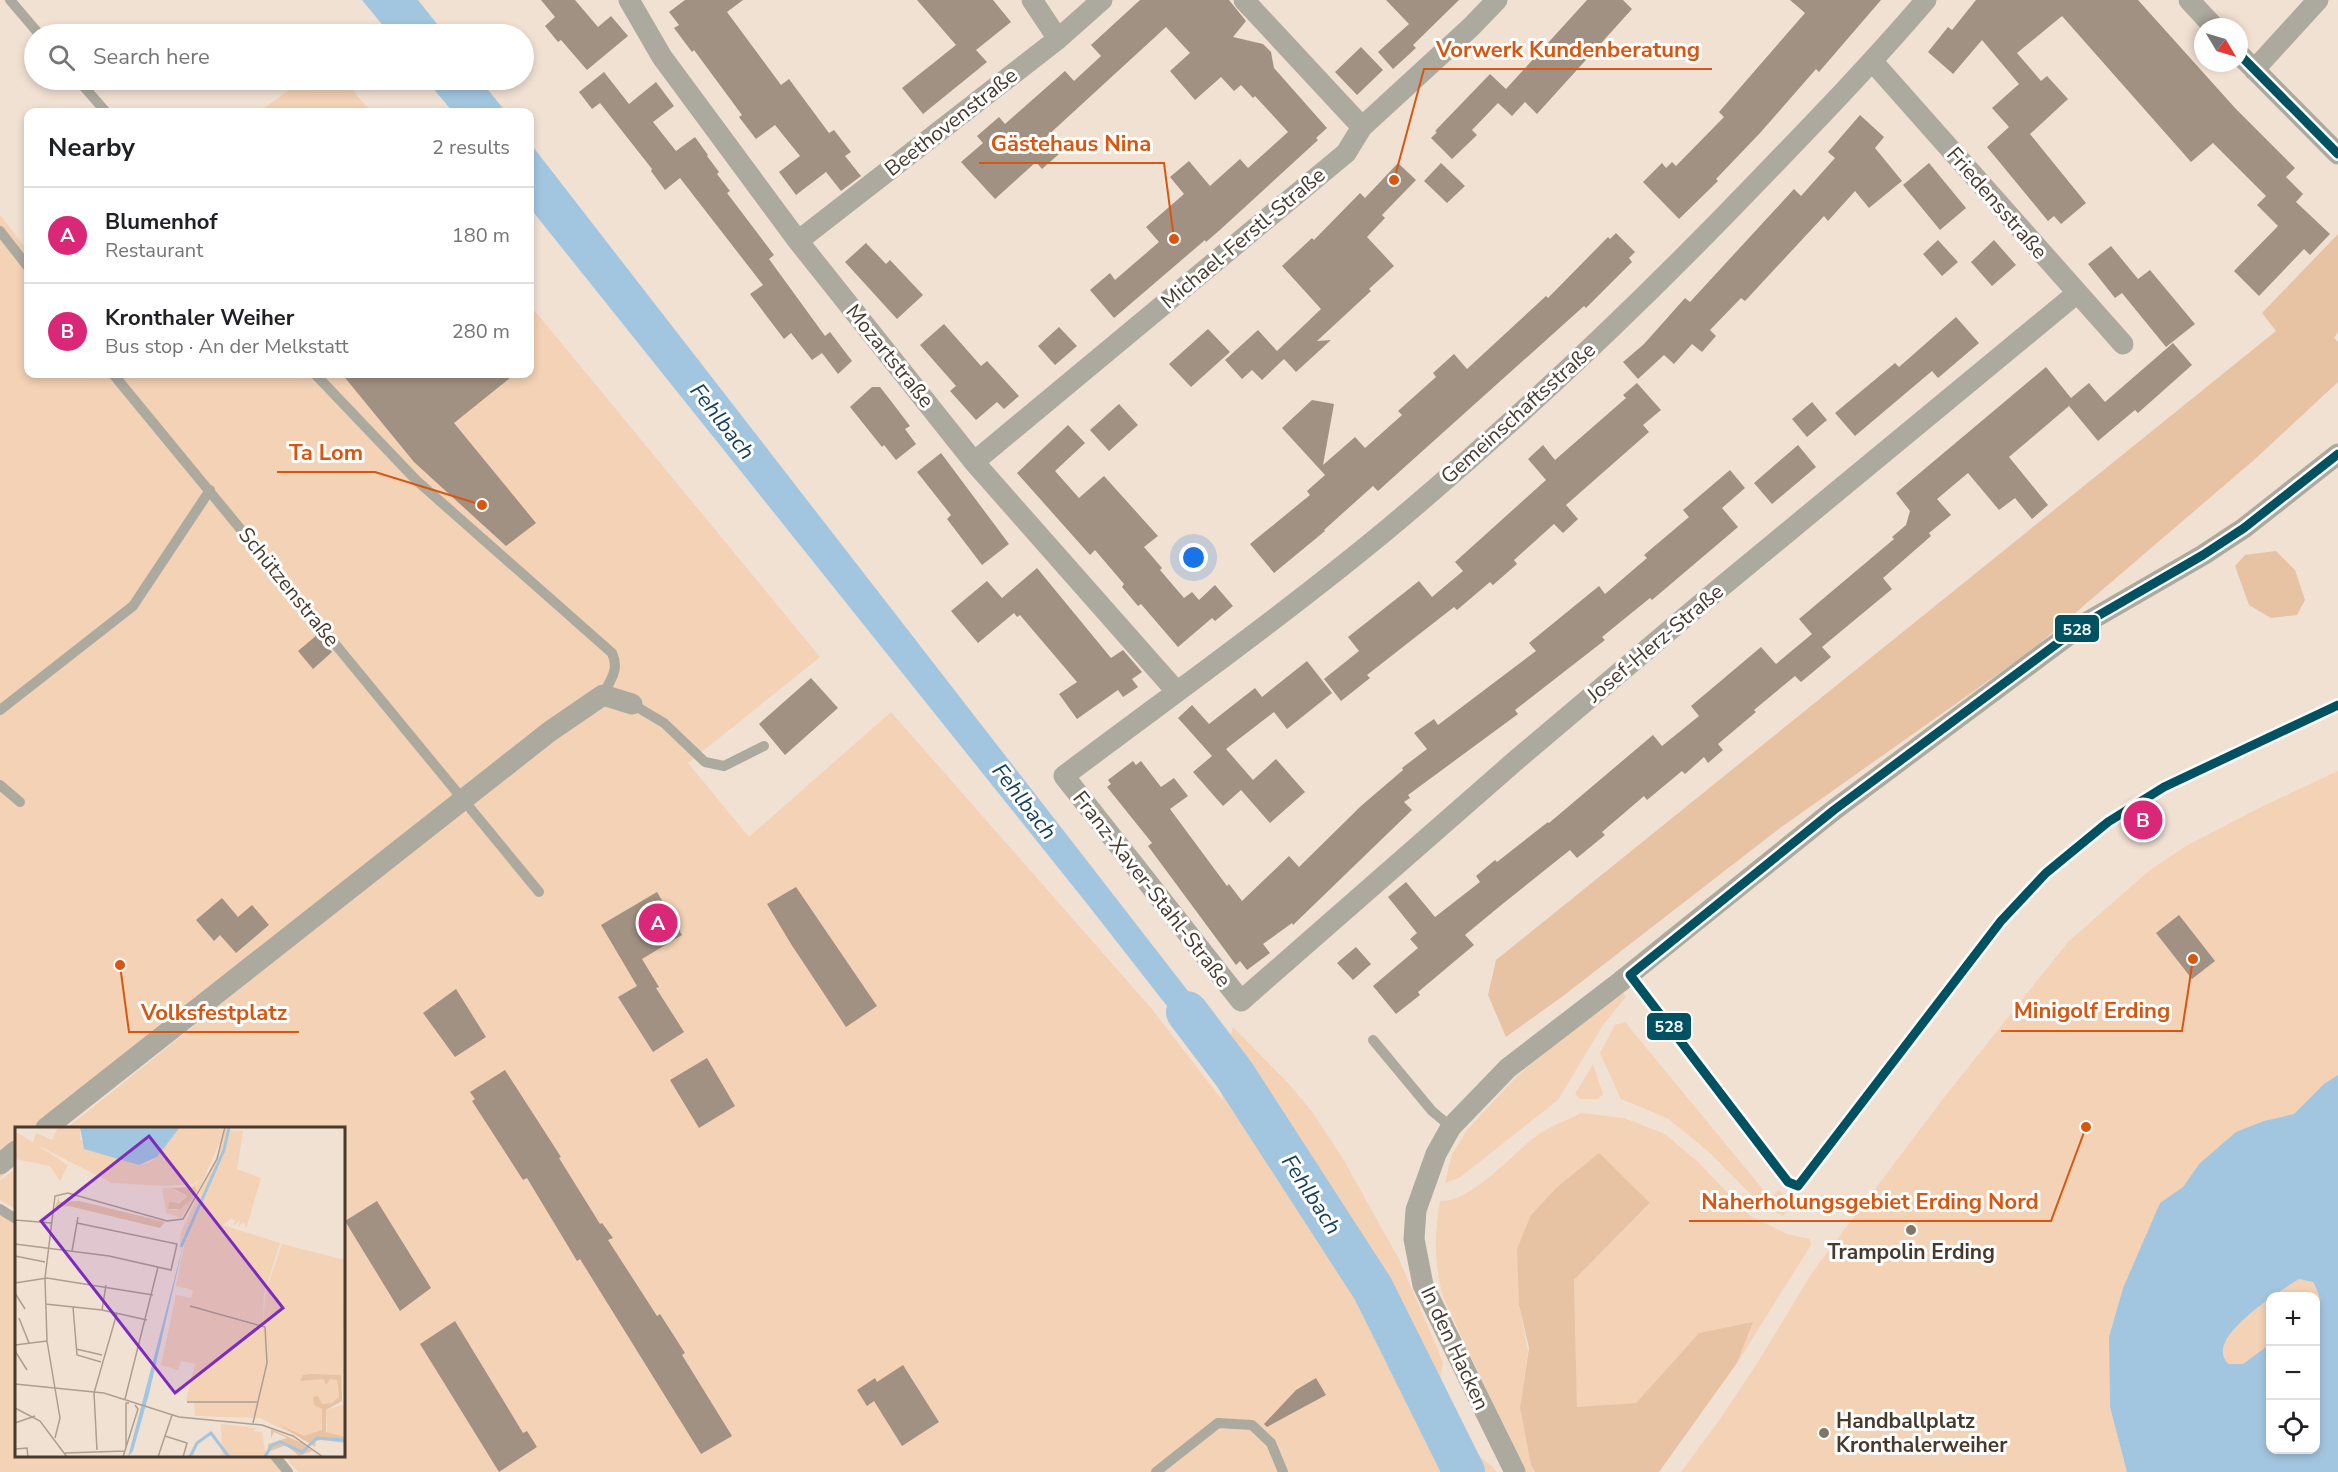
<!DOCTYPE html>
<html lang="en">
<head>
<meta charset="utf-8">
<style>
	body { margin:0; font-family:"Nunito Sans",sans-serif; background:#f6f6f6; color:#202124 }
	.controls { position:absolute; right:18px; bottom:18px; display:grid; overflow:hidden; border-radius:12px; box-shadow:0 3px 9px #0003 }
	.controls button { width:54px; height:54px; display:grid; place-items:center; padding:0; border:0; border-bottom:2px solid #e0e0e0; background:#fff; color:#202124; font:30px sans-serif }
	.compass { position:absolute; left:2194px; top:18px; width:54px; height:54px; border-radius:50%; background:#fff; box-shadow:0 3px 9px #0003; rotate:128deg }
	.you { position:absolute; left:1194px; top:558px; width:21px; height:21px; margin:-15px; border:4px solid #fff; border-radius:50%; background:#1a73e8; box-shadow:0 0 0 9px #1a73e833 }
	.badge { display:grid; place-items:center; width:39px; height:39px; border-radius:50%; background:#db2777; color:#fff; font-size:20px; font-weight:700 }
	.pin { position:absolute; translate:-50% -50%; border:3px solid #fff; box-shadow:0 2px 6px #0006 }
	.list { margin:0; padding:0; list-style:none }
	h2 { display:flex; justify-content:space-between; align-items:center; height:78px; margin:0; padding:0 24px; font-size:26px }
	h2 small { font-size:20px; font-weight:400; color:#757577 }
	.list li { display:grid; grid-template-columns:39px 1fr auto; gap:18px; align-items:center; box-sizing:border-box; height:96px; padding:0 24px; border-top:2px solid #e0e0e0 }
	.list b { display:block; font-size:22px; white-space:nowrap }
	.list p { margin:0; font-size:20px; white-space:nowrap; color:#757577 }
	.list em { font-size:20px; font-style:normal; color:#757577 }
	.icon { flex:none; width:33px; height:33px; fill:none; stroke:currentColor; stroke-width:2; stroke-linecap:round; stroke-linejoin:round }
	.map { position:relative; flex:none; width:2338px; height:1472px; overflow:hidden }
	.search { position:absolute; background:#fff; box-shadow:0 3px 9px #0003; left:24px; top:24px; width:510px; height:66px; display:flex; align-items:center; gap:15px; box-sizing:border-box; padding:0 21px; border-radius:33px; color:#757577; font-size:22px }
	.panel { position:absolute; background:#fff; box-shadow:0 3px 9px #0003; left:24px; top:108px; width:510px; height:270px; border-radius:12px }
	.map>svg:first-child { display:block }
	.green { fill:#f3d2b6 }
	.forest { fill:#e7c3a4 }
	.water { fill:#a3c6e0; fill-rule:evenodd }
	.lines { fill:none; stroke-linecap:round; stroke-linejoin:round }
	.river { stroke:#a3c6e0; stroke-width:42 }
	.building { fill:#a19182 }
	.service { stroke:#acaa9f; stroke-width:10 }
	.minor { stroke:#acaa9f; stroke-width:21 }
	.bus-1-casing { stroke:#fff; stroke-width:14 }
	.bus-1 { stroke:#005262; stroke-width:9 }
	.poi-dot { fill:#837466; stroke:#fff; stroke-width:2 }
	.labels { text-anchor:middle; stroke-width:6; stroke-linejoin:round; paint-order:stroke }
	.street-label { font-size:21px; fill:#48392c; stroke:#fff }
	.poi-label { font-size:21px; font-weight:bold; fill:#48392c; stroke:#fff }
	.water-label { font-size:22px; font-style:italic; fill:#123e5c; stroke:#fff }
	.inset-river { fill:none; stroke:#a3c6e0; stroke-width:3 }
	.inset-road { fill:none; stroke:#ad9e90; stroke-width:1.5 }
	.view { fill:#7b2cbf; fill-opacity:0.15; stroke:#7b2cbf; stroke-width:3 }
	.inset-edge { fill:none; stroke:#48392c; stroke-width:3 }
	.leader { fill:none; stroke:#d8560f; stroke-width:2 }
	.callout-dot { fill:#d8560f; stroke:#fff; stroke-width:2 }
	.callout-label { font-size:22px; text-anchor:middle; font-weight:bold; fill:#d8560f; stroke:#fff; stroke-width:6; stroke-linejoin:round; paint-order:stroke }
	.line-badge { stroke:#fff; stroke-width:2 }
	.badge-label { font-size:16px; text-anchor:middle; font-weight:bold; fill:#fff }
</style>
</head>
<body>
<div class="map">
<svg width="2338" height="1472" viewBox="0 0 2338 1472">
	<rect width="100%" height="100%" fill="#f1e1d3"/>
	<!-- green -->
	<path class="green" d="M303 80H344L371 112H259Z
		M0 215 28 251V374H530V305L820 657 688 763 749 837 891 712 1151 1008 1223 1101 1219 1077 1233 1027 1289 1084 1313 1113 1343 1159 1399 1259 1443 1362 1438 1394 1464 1445 1493 1467 1496 1472H298L285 1456H344V1128H67L379 877 593 695 61 1128H16V1165L0 1178Z
		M2338 771V1075L2324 1084 2294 1114 2264 1121 2199 1164 2183 1187 2160 1204 2123 1288 2109 1337 2110 1407 2127 1472H1681L1720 1419 1758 1362 1812 1273 1835 1242 1946 1095 2069 941 2150 870 2186 846 2261 807Z
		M1621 991 1626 997 1603 1025 1558 1100 1459 1178 1445 1183 1452 1154 1467 1130 1518 1075Z
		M1625 1022 1770 1198 1779 1190 1791 1204 1784 1216 1764 1208 1710 1153 1669 1119 1621 1099 1600 1053 1615 1025Z
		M1593 1064 1603 1094 1598 1099H1581L1575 1094Z
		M1581 1113 1624 1118 1665 1134 1698 1162 1750 1216 1787 1234 1810 1239 1811 1245 1737 1363 1753 1323 1699 1333 1636 1403 1577 1408 1574 1280 1650 1204 1599 1154 1556 1188 1531 1215 1519 1282V1305L1528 1351 1520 1408 1531 1465 1535 1472H1525L1443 1297C1434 1264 1434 1234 1440 1201 1472 1202 1511 1155 1535 1137 1548 1127 1566 1121 1581 1113Z
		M16 1168V1209L0 1200V1181Z
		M0 1205 16 1220V1456H269L282 1472H0Z
		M2299 1279 2313 1282C2320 1295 2323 1303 2316 1316V1296H2273Z
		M2270 1298V1344L2243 1364H2229C2206 1345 2255 1309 2270 1298Z"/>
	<!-- forest -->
	<path class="forest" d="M2338 234V332L2334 338 2338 342V382L2254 460 2032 650 1780 828 1563 996 1506 1037 1488 995 1496 960 2276 331 2262 313Z
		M2276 551 2295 570 2305 600 2297 615 2271 618 2249 605 2235 566 2245 555Z
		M1599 1153 1650 1203 1574 1280 1577 1407 1636 1403 1699 1333 1753 1322 1737 1363 1659 1472H1535L1531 1465 1520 1408 1529 1348 1519 1305 1517 1249 1531 1215 1556 1188Z"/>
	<!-- water -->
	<path class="water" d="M362 0H418L445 34H390Z
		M426 80H480L506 112H453Z
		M530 143 1226 1040 1217 1070 1088 905 530 208Z
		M2338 1075V1472H2127L2110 1407 2109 1337 2123 1288 2160 1203 2183 1187 2199 1164 2236 1132 2264 1121 2294 1114 2324 1084ZM2299 1279 2313 1282C2320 1295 2323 1303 2316 1316V1450H2270V1344L2243 1364H2229C2200 1340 2282 1290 2299 1279Z"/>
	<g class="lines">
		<!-- river -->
		<path class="river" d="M1187 1012 1234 1074 1373 1289 1464 1472"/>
	</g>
	<!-- building -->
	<path class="building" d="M541 0H575L598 27 611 16 628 36 587 70 561 40 558 42 545 26 555 17Z
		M685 0H743L727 12 781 85 789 79 829 133 834 130 851 152 845 156 861 176 841 191 826 172 796 195 779 172 800 156 775 125 756 139 739 117 742 115 694 50 692 52 674 28 679 25 669 12Z
		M917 0H993L1011 22 976 50 987 62 923 114 902 88 956 45Z
		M1140 0H1229L1246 21 1233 37 1263 44 1271 52 1274 68 1327 128 1316 138 1318 140 1221 229 1206 242 1205 240 1114 318 1090 290 1110 273 1115 280 1159 242 1146 227 1184 194 1170 177 1189 161 1210 186 1240 159 1248 168 1288 132 1255 96 1253 98 1241 85 1234 91 1221 77 1195 100 1170 71 1190 53 1166 27 1045 138 1059 154 1042 169 1036 162 995 199 961 162 983 143 977 136 999 117 1005 124 1065 71 1074 81 1101 56 1091 45Z
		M1386 0H1459L1413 45 1416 48 1393 69 1378 52 1409 24Z
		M1587 0H1623L1632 9 1537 114 1525 102 1512 116 1498 103 1472 130 1477 135 1452 159 1431 138 1437 132 1435 131 1490 74 1506 89Z
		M1790 0H1881L1819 72 1816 69 1760 133 1716 179 1718 181 1679 219 1643 182 1662 163 1666 168 1672 162 1676 166 1724 117 1719 112 1805 13Z
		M1976 0H2138L2235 108 2295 168 2286 177 2303 194 2296 202 2330 234 2310 255 2304 249 2259 296 2234 271 2278 226 2257 205 2266 196 2213 143 2191 162 2062 16 2017 53 2041 81 2047 76 2068 99 2030 134 2086 203 2061 224 2054 216 2048 221 1987 147 2009 127 1992 108 2019 84 1982 40 1953 74 1928 52 1948 27 1952 30Z
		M1361 47 1383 70 1357 95 1335 72Z
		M604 72 629 104 656 82 674 106 653 122 676 151 695 137 708 155 707 156 719 172 717 174 730 191 727 193 774 255 769 259 825 336 830 332 852 361 838 374 822 353 812 360 791 333 784 339 750 294 763 285 680 178 665 190 651 171 652 169 600 103 592 109 579 92Z
		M1860 115 1884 137 1875 148 1902 181 1869 208 1855 191 1828 221 1824 216 1745 301 1741 298 1710 330 1716 336 1702 352 1692 344 1674 364 1664 355 1638 379 1623 362 1644 344 1685 298 1690 302 1794 189 1801 196 1835 158 1828 152Z
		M1398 163 1416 180 1382 215 1385 218 1367 237 1394 266 1369 289 1371 291 1317 341 1331 340 1296 372 1284 359 1262 380 1252 370 1242 379 1225 360 1258 330 1277 351 1321 309 1282 266 1312 238 1314 240 1360 193 1365 198Z
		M1441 163 1465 186 1447 203 1424 181Z
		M1929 163 1966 208 1940 230 1903 185Z
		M1616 233 1635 252 1629 258 1632 262 1586 308 1584 306 1378 491 1373 486 1324 530 1325 531 1274 573 1250 544 1310 495 1307 491 1325 475 1282 428 1312 400 1334 404 1323 465 1355 437 1365 448 1402 415 1398 411 1436 377 1433 373 1454 354 1467 369 1546 296 1548 298 1608 237 1610 239Z
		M1938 240 1958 262 1942 276 1923 254Z
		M1994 240 2016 265 1992 286 1971 262Z
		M866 243 886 264 890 260 923 295 897 319 845 262Z
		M2111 246 2138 279 2150 270 2195 324 2166 347 2122 293 2115 298 2088 264Z
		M1956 317 1979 343 1938 378 1932 371 1855 436 1835 413 1895 363 1899 367Z
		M944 324 981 366 987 361 1019 396 1004 409 997 402 976 420 950 391 956 386 920 345Z
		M1059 327 1077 346 1055 365 1038 346Z
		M1208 329 1230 352 1191 387 1169 364Z
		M2173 343 2192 365 2138 413 2135 410 2098 441 2069 406 2009 457 2048 505 2032 519 2015 498 1999 510 1968 473 1937 499 1951 515 1929 533 1931 536 1883 578 1892 589 1822 647 1831 657 1801 682 1795 676 1754 710 1756 712 1718 744 1723 750 1708 763 1704 757 1685 774 1682 771 1647 800 1644 796 1602 832 1605 835 1577 858 1570 850 1500 906 1465 935 1474 945 1418 992 1420 995 1396 1014 1373 986 1418 948 1410 939 1417 933 1388 897 1406 882 1435 917 1480 882 1476 876 1495 860 1497 862 1548 822 1549 823 1653 735 1662 746 1699 716 1691 706 1761 647 1776 664 1812 634 1817 640 1799 619 1894 539 1892 537 1906 525 1910 511 1896 493 2046 367 2071 398 2089 383 2105 402Z
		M342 374H515L454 423 536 523 506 546 414 462Z
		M1637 383 1661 410 1643 425 1649 432 1566 505 1578 519 1563 533 1554 524 1514 560 1517 564 1493 585 1490 582 1457 610 1454 607 1367 675 1370 678 1341 701 1324 679 1359 651 1348 637 1419 581 1432 597 1463 571 1455 562 1546 480 1528 459 1543 445 1555 460 1626 398 1623 395Z
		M872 387H880L891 401 910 426 905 429 916 444 896 460 884 445 882 447 850 407Z
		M1812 402 1827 420 1807 437 1792 419Z
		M1119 404 1138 425 1109 451 1090 430Z
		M1068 425 1085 443 1055 471 1079 498 1104 476 1158 536 1144 547 1162 568 1160 570 1184 598 1192 592 1199 600 1215 585 1233 606 1215 621 1212 618 1178 647 1141 604 1138 606 1122 587 1124 584 1095 550 1090 555 1017 473Z
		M1798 445 1816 467 1772 504 1754 483Z
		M941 453 1009 544 982 565 947 519 951 515 917 472Z
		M1730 470 1745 488 1722 508 1738 527 1652 600 1650 598 1602 637 1605 640 1515 710 1518 714 1408 795 1410 798 1404 802 1412 810 1293 925 1292 923 1263 944 1270 953 1247 970 1240 961 1236 965 1148 846 1152 843 1107 787 1111 784 1108 780 1133 761 1136 765 1141 761 1161 787 1174 778 1188 796 1170 809 1227 886 1229 884 1242 901 1289 856 1299 867 1361 806 1403 770 1402 768 1427 749 1414 733 1434 719 1438 725 1536 651 1529 643 1599 586 1605 594 1647 558 1644 555 1689 517 1683 510Z
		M1037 568 1111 658 1123 650 1142 672 1132 679 1138 687 1123 697 1118 690 1077 719 1059 694 1077 682 1020 615 1017 617 1014 613 978 643 951 611 987 581 1002 598Z
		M317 635 332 652 313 669 298 651Z
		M1307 661 1332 693 1287 729 1274 712 1226 749 1253 780 1276 759 1305 792 1270 823 1241 790 1223 806 1193 772 1212 756 1178 718 1192 705 1209 724 1255 688 1262 697Z
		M811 678 838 708 785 755 759 724Z
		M796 887 877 1006 846 1027 791 944 767 904Z
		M657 892 682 935 642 959 659 987 656 988 684 1032 653 1052 618 997 637 986 601 925Z
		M222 898 238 917 252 905 269 925 236 953 220 935 214 941 196 920Z
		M2179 915 2215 961 2192 979 2156 933Z
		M1356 947 1371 964 1353 980 1337 963Z
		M456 989 486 1037 455 1057 423 1013Z
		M707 1058 735 1106 699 1128 670 1080Z
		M505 1070 561 1157 559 1158 600 1224 602 1223 613 1238 608 1240 657 1316 660 1314 685 1353 682 1355 732 1436 701 1454 580 1259 577 1261 527 1178 523 1180 472 1101 475 1099 470 1092Z
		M377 1201 431 1288 400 1311 345 1221Z
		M455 1321 523 1433 527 1431 537 1447 499 1472 420 1344Z
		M903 1365 939 1422 902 1446 874 1401 867 1406 857 1390 875 1378 877 1382Z
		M1316 1378 1326 1395 1267 1427 1264 1424 1296 1390Z"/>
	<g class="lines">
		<!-- service -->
		<path class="service" d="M10 0 39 34
			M78 80 106 112
			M0 231 28 267
			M113 374 539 892
			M315 374 416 480 612 653C620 670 610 680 603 695
			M632 704 664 723 705 762 724 766 764 746
			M0 710 133 606 210 490
			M0 785 20 802
			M1630 975 1788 1182 1798 1186 1960 973 2001 921 2046 873 2108 822 2164 787 2338 705
			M1373 1040 1432 1111 1451 1127
			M0 1209 16 1219
			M275 1456 288 1472
			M1156 1472 1218 1423 1252 1425 1271 1443 1283 1472"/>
		<!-- minor -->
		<path class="minor" d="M629 0 662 57 798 241 974 462 1177 692
			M1032 0 1058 39
			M1244 0 1362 127
			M1926 0C1873 62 1816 121 1759 180 1642 302 1519 419 1389 528 1284 615 1173 694 1064 776L1241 1001 1514 762 1709 597 2076 294
			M2189 0 2214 27
			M2239 54 2338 154
			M1873 62 2123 344
			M2254 70 2318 0
			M798 241 1058 39 1102 0
			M974 462 1346 153 1362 127 1471 27 1497 0
			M46 1128 549 732 603 695 632 704
			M0 1164 16 1151
			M1515 1472 1423 1285 1414 1239 1416 1210 1436 1154 1451 1127 1508 1068 1620 982 1834 810 2082 625 2203 555 2244 528 2338 454"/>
		<!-- bus-1 casing -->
		<g class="bus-1-casing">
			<path id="bus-1" d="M2239 54 2338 154
				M2338 454 2244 528 2203 555 2082 625 1834 810 1630 975 1788 1182 1798 1186 2001 921 2046 873 2108 822 2164 787 2338 705"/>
		</g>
		<!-- bus-1 -->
		<use href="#bus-1" class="bus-1"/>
	</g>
	<!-- markers -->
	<g class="poi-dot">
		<circle cx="1911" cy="1230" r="6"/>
		<circle cx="1824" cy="1433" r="6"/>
	</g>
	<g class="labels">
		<!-- street labels -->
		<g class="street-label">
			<text transform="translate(951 122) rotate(-38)" y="7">Beethovenstraße</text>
			<text transform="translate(1997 203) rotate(49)" y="7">Friedensstraße</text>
			<text transform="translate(1243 238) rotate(-40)" y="7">Michael-Ferstl-Straße</text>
			<text transform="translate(890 356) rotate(51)" y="7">Mozartstraße</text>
			<text transform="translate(1518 413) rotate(-42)" y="7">Gemeinschaftsstraße</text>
			<text transform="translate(289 587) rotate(51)" y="7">Schützenstraße</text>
			<text transform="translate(1655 643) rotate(-40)" y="7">Josef-Herz-Straße</text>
			<text transform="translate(1152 889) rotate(52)" y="7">Franz-Xaver-Stahl-Straße</text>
			<text transform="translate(1455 1348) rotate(65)" y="7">In den Hacken</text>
		</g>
		<!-- poi labels -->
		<g class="poi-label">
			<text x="1911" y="1259">Trampolin Erding</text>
			<text x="1836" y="1428" text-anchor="start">Handballplatz<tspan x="1836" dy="24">Kronthalerweiher</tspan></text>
		</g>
		<!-- water labels -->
		<g class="water-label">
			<text transform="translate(723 421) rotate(52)" y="8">Fehlbach</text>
			<text transform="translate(1025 801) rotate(52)" y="8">Fehlbach</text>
			<text transform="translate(1312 1194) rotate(57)" y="8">Fehlbach</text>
		</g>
	</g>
	<!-- overview -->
	<g transform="translate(15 1127)">
		<rect width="330" height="330" fill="#f1e1d3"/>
		<path d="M43 0H65V12L74 22 125 38 137 34 165 0 228 4 222 42 246 51 231 102 229 95 223 100 225 94 218 99 220 93 216 92 208 98 265 116 249 167 248 195 251 163 267 117 330 133 327 271 309 283 308 309 289 312 246 292 256 296 245 291 180 289 179 275 171 274 180 237 166 234 163 243 146 238 161 168 176 171 178 163 161 159 170 114 165 116 166 105 207 17H204L180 71 166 91 151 86 147 61 160 60 157 61 161 64 173 69 153 82 162 83 176 73 179 60 173 59 181 57 186 52 178 57 150 59 97 56 18 16 21 6 37 13ZM0 4 53 38 45 54 35 39 0 32ZM330 277V310L312 307 311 283ZM206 297 242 301 238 304 247 305 251 330H207Z" fill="#f3d2b6"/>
		<path d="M180 60 182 64 176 73 165 82H153L154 75 164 76 173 69 157 61ZM44 69V75L64 74 150 95 145 101 54 79 40 80ZM295 247 326 248 327 274 311 283V305L330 310V316L306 313 301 314 300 320 263 297 289 309 307 303V282L299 278 298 270 303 269 307 277 317 276 324 270 323 258 322 253 315 252 311 258 309 252 285 254 288 248ZM256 302 287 316 297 324 284 329 271 318 253 325V317L272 311 259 305 256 311Z" fill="#e7c3a4"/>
		<path d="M65 0H165L142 30 124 38 69 22ZM169 115 134 267 118 324 113 330Z" fill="#a3c6e0"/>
		<path class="inset-river" d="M166 120 209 23 214 0M175 330 182 316 196 306 214 330M250 330 256 319 265 315 287 325 302 311 330 313"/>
		<path class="inset-road" d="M0 93 36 96M0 117 94 129 156 143 162 117 62 96M57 124 63 90M0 129 30 135M0 156 32 151 138 168M0 166 10 182M30 177 87 183 132 193M175 179 250 200 252 236 238 296M58 180 62 228 86 235M87 183 91 158M4 191 14 216M0 218 32 214M61 222 87 228M0 224 12 243M0 257 89 266 164 290 247 298 278 309 308 330M110 272 143 140M172 275H243M0 281 25 294 52 330M0 296 20 289M150 309 172 316 168 330M40 311 45 291 32 214 30 151 40 69 53 66 152 94 168 92 202 32 210 0M111 321V276H114M0 322 12 321 13 330M82 323 79 266 102 186M50 326 110 324M108 330 123 282 120 278M143 330 157 288"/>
		<path class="view" d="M134 9 268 181 160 266 26 94Z"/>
		<rect width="330" height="330" class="inset-edge"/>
	</g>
	<!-- callouts -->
	<path class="leader" d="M1394 180L1424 69H1712M1174 239L1164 163H979M482 505L375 472H277M2193 959L2182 1031H2001M120 965L129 1032H299M2086 1127L2051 1221H1689"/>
	<g class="callout-dot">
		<circle cx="1394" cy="180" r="6"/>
		<circle cx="1174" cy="239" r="6"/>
		<circle cx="482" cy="505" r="6"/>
		<circle cx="2193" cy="959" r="6"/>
		<circle cx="120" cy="965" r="6"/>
		<circle cx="2086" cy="1127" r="6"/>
	</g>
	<g class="callout-label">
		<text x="1568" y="57">Vorwerk Kundenberatung</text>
		<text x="1071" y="151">Gästehaus Nina</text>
		<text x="326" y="460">Ta Lom</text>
		<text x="2092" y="1018">Minigolf Erding</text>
		<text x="214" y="1020">Volksfestplatz</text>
		<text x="1870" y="1209">Naherholungsgebiet Erding Nord</text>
	</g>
	<g class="line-badge">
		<rect x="2054" y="614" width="46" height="29" rx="6" fill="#005262"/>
		<rect x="1646" y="1012" width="46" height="29" rx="6" fill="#005262"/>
	</g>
	<g class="badge-label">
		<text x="2077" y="635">528</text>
		<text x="1669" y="1032">528</text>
	</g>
</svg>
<div class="controls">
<button>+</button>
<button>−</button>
<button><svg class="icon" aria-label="locate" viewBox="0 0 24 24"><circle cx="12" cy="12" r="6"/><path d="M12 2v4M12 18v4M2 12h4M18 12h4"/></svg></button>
</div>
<svg class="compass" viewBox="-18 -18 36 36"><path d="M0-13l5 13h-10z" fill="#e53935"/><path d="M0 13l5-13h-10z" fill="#757577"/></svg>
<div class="you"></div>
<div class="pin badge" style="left:658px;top:923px">A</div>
<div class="pin badge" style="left:2143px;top:820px">B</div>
<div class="search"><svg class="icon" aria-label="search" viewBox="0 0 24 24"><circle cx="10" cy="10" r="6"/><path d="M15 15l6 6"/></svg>Search here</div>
<section class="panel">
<h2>Nearby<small>2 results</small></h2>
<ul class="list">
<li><span class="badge">A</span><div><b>Blumenhof</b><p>Restaurant</p></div><em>180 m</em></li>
<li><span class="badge">B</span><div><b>Kronthaler Weiher</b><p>Bus stop · An der Melkstatt</p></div><em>280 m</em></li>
</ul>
</section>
</div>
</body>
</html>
